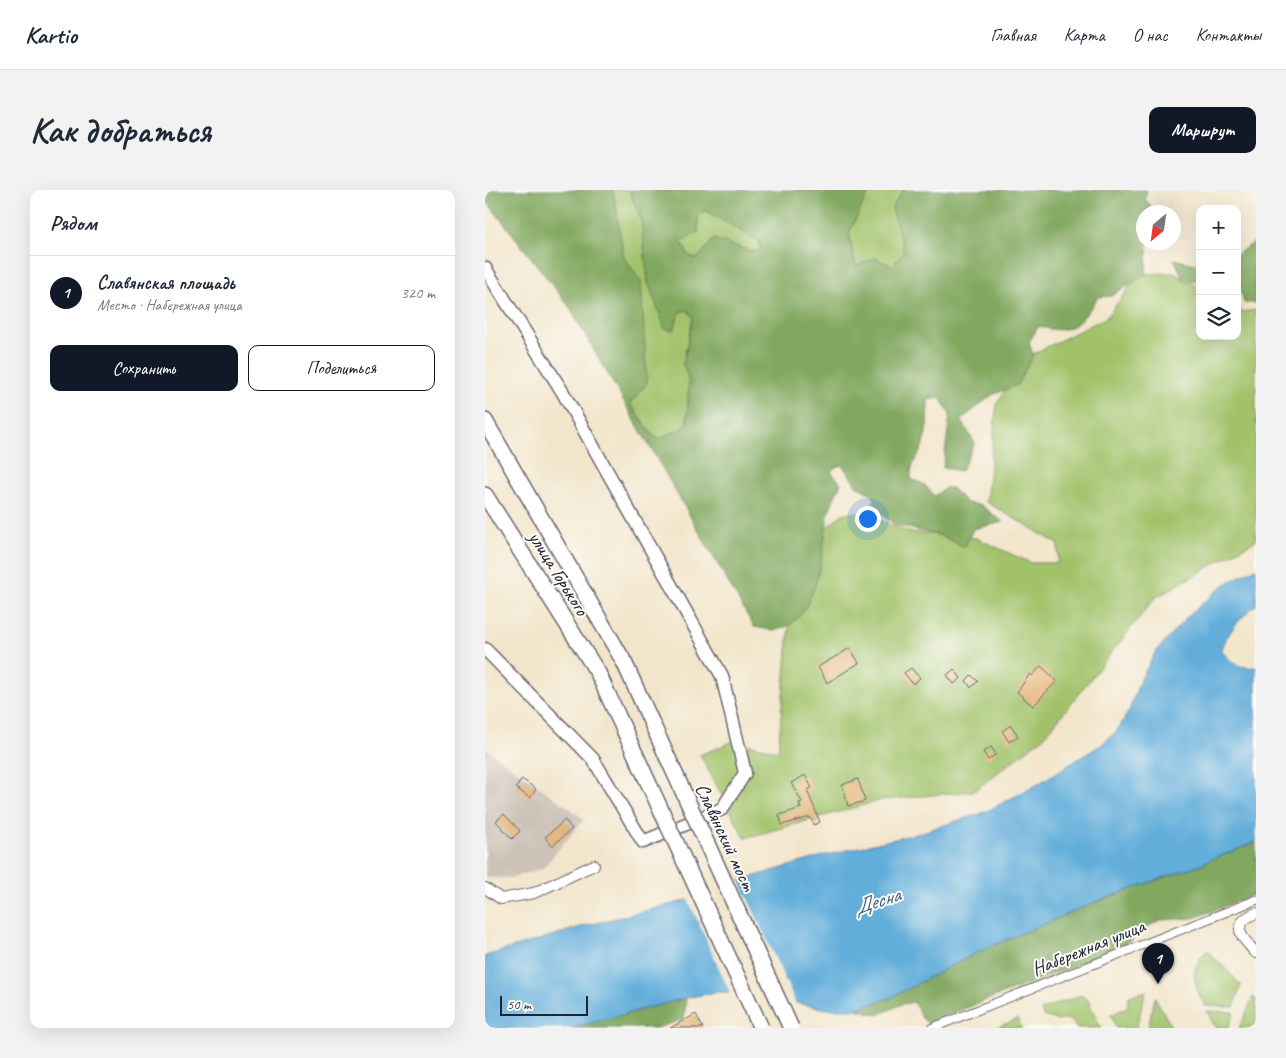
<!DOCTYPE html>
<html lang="ru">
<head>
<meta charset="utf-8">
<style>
	body { margin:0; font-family:Caveat,sans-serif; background:#f2f2f3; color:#1f2937 }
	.controls { position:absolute; right:15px; top:15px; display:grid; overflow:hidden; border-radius:10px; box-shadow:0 5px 20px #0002 }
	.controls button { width:45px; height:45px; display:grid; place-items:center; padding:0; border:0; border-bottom:1px solid #e0e1e3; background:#fff; color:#1f2937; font:25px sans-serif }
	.compass { position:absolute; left:651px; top:15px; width:45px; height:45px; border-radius:50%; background:#fff; box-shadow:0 5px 20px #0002; rotate:209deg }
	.scale { position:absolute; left:15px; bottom:12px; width:88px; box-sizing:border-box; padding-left:5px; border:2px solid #22223b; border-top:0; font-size:14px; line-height:18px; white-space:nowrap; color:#22223b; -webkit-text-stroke:4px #fdfcf7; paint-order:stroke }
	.you { position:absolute; left:382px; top:328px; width:18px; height:18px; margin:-12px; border:4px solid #fff; border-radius:50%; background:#1a73e8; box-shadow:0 0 0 8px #1a73e833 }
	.badge { display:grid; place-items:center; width:32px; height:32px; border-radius:50%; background:#111827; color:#fff; font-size:16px; font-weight:700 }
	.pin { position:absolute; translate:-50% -41px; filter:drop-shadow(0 1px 2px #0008) }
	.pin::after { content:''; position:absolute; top:26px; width:18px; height:15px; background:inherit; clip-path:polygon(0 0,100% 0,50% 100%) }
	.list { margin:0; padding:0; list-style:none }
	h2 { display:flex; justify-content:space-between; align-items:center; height:65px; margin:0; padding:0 20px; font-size:21px }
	h2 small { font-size:16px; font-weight:400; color:#747a83 }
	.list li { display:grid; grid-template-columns:32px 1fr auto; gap:15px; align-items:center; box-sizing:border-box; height:75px; padding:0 20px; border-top:1px solid #e0e1e3 }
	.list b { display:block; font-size:19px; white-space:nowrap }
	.list p { margin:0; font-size:16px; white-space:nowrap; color:#747a83 }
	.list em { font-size:16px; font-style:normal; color:#747a83 }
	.actions { display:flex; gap:10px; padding:15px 20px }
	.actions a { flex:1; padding:11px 0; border:1px solid #111827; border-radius:10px; text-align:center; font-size:18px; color:#111827 }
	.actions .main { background:#111827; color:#fff }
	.icon { flex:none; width:28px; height:28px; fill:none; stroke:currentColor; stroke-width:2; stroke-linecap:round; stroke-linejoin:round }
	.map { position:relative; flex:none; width:771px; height:838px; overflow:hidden; border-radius:10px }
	header { display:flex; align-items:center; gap:30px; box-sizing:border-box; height:70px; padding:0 25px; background:#fff; border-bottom:1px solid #e0e1e3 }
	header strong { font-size:24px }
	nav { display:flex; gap:28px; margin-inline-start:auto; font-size:18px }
	.intro { display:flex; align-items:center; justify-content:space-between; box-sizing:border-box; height:120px; padding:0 30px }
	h1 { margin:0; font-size:35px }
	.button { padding:12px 22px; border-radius:10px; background:#111827; color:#fff; font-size:18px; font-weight:700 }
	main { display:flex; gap:30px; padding:0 30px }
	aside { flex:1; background:#fff; border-radius:10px; box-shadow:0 5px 20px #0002 }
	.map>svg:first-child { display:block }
	.industrial { fill:#ccc2b8 }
	.green { fill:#a2c26b; stroke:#627253 }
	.forest { fill:#81a85f; stroke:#52654d; fill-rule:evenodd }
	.water { fill:#62adda; stroke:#42688a }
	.pier { fill:#f2e5cb }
	.building { fill:#e4b57b }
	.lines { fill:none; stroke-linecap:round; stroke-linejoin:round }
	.pedestrian-casing { stroke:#6b666d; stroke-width:10 }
	.minor-casing { stroke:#6b666d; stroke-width:12 }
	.tertiary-casing { stroke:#6b666d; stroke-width:15 }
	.primary-casing { stroke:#6b666d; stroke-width:18 }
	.pedestrian { stroke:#fff; stroke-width:8 }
	.minor { stroke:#fff; stroke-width:10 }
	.tertiary { stroke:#fff; stroke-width:12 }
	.primary { stroke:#fff; stroke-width:15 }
	.primary-bridge-casing { stroke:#6b666d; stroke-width:18; stroke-linecap:butt }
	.primary-bridge { stroke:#fff; stroke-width:15 }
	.labels { text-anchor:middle; stroke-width:4; stroke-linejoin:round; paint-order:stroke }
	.street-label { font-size:20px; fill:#22223b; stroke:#fdfcf7 }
	.water-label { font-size:21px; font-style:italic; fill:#3c5a7b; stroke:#fdfcf7 }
</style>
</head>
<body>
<header>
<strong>Kartio</strong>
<nav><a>Главная</a><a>Карта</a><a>О нас</a><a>Контакты</a></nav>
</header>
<div class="intro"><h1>Как добраться</h1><a class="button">Маршрут</a></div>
<main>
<aside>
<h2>Рядом<small></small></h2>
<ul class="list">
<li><span class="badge">1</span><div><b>Славянская площадь</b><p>Место · Набережная улица</p></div><em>320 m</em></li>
</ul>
<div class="actions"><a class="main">Сохранить</a><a>Поделиться</a></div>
</aside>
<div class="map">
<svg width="771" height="838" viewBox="0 0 771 838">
	<rect width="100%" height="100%" fill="#fdfcf7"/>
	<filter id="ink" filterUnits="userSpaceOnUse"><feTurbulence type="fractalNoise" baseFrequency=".02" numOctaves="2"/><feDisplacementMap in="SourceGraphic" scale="10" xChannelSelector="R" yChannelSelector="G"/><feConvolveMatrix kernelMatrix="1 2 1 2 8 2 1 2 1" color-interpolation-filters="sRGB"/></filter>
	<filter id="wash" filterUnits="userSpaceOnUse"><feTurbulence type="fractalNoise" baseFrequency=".0096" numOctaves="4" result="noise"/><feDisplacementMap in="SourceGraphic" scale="20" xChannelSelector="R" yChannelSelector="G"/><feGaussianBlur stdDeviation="1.12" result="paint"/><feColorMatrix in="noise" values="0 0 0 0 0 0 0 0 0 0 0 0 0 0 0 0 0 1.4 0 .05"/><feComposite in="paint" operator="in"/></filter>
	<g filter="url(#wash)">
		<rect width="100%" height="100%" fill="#f2e5cb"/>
		<!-- industrial -->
		<path class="industrial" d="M0 558 99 629 58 678 27 688H0Z"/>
		<!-- green -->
		<path class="green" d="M128 0H144L156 29 163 92 189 140 194 122 203 120 208 128 198 174 204 191 202 229 200 237 174 249 168 246 144 213 156 92 139 68Z
			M385 0H418L408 18 419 61 408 76H371L364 43Z
			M221 21 275 52V61H265L229 49 212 69 203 65 196 51 213 43V24Z
			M689 83 715 98V146H752V120L757 122 771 120V350L670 408 560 546 489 601 397 610 260 648 215 565 249 551 293 561 305 428 339 340 357 324 376 322 423 342 491 348 546 373H573V354L501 312 512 213 540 168 622 127 654 84Z
			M722 760 756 795 749 817 720 816C709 795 703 779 722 760Z
			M661 801 651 838H631L626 825 642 817 644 806Z
			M596 805 603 810 616 838H591L586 830 580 829 574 831 558 826 556 820Z
			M670 807 687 838H663Z
			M768 807 771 809V838H754Z
			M722 821 749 822 743 838H730Z
			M533 829 537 838H510Z"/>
		<!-- forest -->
		<path class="forest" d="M0 0H128L139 68 156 92 162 193 145 213 168 246 174 249 200 237 202 229 204 191 198 174 208 128 203 120 194 122 189 140 180 139 163 92 156 29 144 0H385L364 43 371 76 391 68 408 76 419 61 407 18 418 0H662L660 9 665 15V22H658V52L663 53 661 84 626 106 613 107C596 133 585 147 554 136L544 152 548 165 532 195 507 205 476 230 490 253 476 281 458 278 465 225 455 208 443 210C443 226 443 241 437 257 432 271 425 272 426 289L440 295 449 306 460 298H467L482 313 496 315 518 332 488 339 480 357 454 345 410 335 389 318 388 305 372 296 357 275 350 277 346 282 356 293C352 302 347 312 344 321 337 355 335 435 289 440 283 440 275 438 269 437L83 115 0 9ZM222 21 275 52V61H265L229 49 212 69 203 65 196 51 213 43V24Z
			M771 51V113H759L752 84V64Z
			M689 69 715 75V90L700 92Z
			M771 652V704L709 728 675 730 655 741 641 756 442 833 436 827 429 812 417 814 393 825 370 819 405 808 495 761 613 711 711 676Z
			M201 808 199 829 172 838H87Z"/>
		<!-- water -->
		<path class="water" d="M771 378V415C757 426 741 443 737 460 745 473 755 479 771 477V652L711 676 613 711 495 761 405 808 370 819H341L257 802H232L201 808 87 838H0V766L96 737 199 711 257 690 341 665 431 644 500 622 548 597 616 555 631 542 644 521 654 493 670 463 702 427 740 394Z"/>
		<!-- pier -->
		<path class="pier" d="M254 689 312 816 246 805 202 707Z"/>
		<g id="blocks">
			<!-- building -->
			<path class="building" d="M365 458 374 473 342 493 333 477Z
				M556 476 572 491 548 516 532 502 545 484 547 486Z
				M426 478 435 488 428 494 419 483Z
				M469 479 476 488 469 494 462 485Z
				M486 485 493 491 486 498 481 491Z
				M526 535 533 546 524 552 517 541Z
				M506 557 511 564 503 570 498 562Z
				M320 585 327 598 322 600 335 632 329 635 325 627 297 635 294 625 316 618 314 613 317 612 306 593Z
				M37 589 51 599 45 608 31 598Z
				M373 589 380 611 363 616 357 595Z
				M19 624 35 641 27 649 11 631Z
				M80 630 87 639 67 656 60 647Z
				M211 824 218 838H185Z"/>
		</g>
	</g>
	<g filter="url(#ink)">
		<use href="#blocks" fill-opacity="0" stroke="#6b666d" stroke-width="1"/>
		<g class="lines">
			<!-- pedestrian casing -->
			<g class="pedestrian-casing">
				<path id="pedestrian" d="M447 838 771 710"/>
			</g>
			<!-- minor casing -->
			<g class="minor-casing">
				<path id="minor" d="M0 698 16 709 49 703 109 675
					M771 723C744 734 756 747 771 763"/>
			</g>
			<!-- tertiary casing -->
			<g class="tertiary-casing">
				<path id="tertiary" d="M0 78 77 201 237 486 260 583 237 619 158 652 108 569 0 459"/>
			</g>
			<!-- primary casing -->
			<g class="primary-casing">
				<path id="primary" d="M0 231 139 472
					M0 305 113 483"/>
			</g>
			<!-- pedestrian -->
			<use href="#pedestrian" class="pedestrian"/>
			<!-- minor -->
			<use href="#minor" class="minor"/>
			<!-- tertiary -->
			<use href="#tertiary" class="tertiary"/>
			<!-- primary -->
			<use href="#primary" class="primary"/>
			<!-- primary-bridge casing -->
			<g class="primary-bridge-casing">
				<path id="primary-bridge" d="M139 472 306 838
					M113 483 276 838"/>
			</g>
			<!-- primary-bridge -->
			<use href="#primary-bridge" class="primary-bridge"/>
		</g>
	</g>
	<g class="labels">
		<!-- street labels -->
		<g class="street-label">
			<text transform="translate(74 383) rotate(58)" y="7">улица Горького</text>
			<text transform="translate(241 647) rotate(65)" y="7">Славянский мост</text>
			<text transform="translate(603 757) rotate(-22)" y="7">Набережная улица</text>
		</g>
		<!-- water labels -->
		<g class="water-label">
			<text transform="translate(392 711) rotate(-18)" y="7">Десна</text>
		</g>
	</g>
</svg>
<div class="controls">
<button>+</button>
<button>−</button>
<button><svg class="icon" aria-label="layers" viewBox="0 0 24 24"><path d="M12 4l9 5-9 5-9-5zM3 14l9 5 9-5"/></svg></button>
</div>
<svg class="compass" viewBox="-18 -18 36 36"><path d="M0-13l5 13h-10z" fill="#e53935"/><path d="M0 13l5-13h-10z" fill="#747a83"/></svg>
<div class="scale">50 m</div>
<div class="you"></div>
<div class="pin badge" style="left:673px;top:794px">1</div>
</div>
</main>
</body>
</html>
